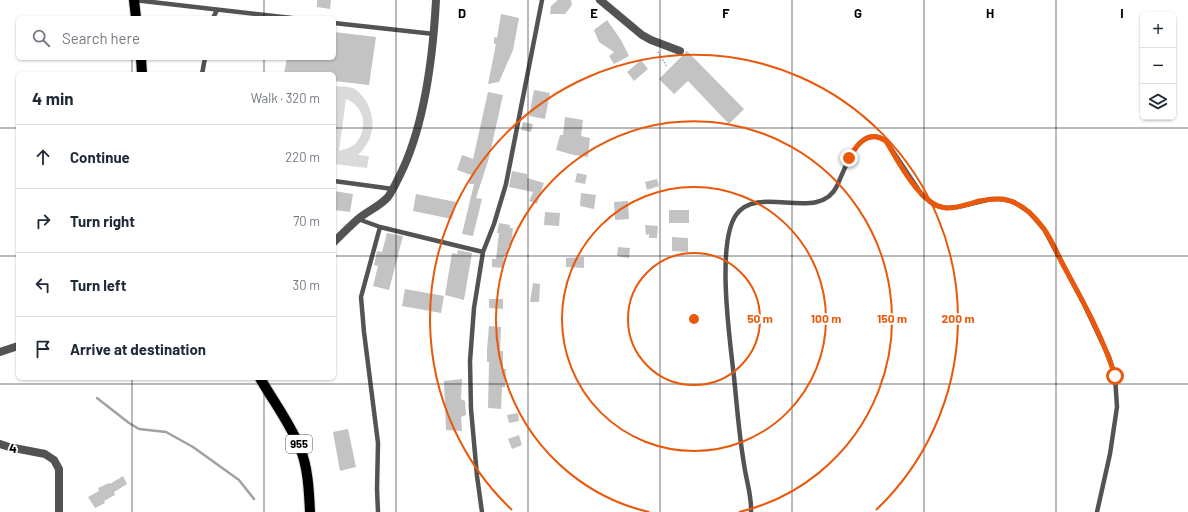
<!DOCTYPE html>
<html lang="en">
<head>
<meta charset="utf-8">
<style>
	body { margin:0; font-family:Barlow,sans-serif; background:#f2f2f3; color:#1f2937 }
	.controls { position:absolute; right:12px; top:12px; display:grid; overflow:hidden; border-radius:6px; box-shadow:0 1px 3px #0004 }
	.controls button { width:36px; height:36px; display:grid; place-items:center; padding:0; border:0; border-bottom:1px solid #e0e1e3; background:#fff; color:#1f2937; font:20px sans-serif }
	.stop { position:absolute; width:12px; height:12px; margin:-9px; border:3px solid #ea580c; border-radius:50%; background:#fff }
	.stop.end { background:#ea580c; border-color:#fff; box-shadow:0 1px 4px #0008 }
	.list { margin:0; padding:0; list-style:none }
	h2 { display:flex; justify-content:space-between; align-items:center; height:52px; margin:0; padding:0 16px; font-size:17px }
	h2 small { font-size:13px; font-weight:400; color:#747a83 }
	.list li { display:grid; grid-template-columns:26px 1fr auto; gap:12px; align-items:center; box-sizing:border-box; height:64px; padding:0 16px; border-top:1px solid #e0e1e3 }
	.list b { display:block; font-size:15px; white-space:nowrap }
	.list em { font-size:13px; font-style:normal; color:#747a83 }
	.icon { flex:none; width:22px; height:22px; fill:none; stroke:currentColor; stroke-width:2; stroke-linecap:round; stroke-linejoin:round }
	.map { position:relative; flex:none; width:1188px; height:512px; overflow:hidden }
	.search { position:absolute; background:#fff; box-shadow:0 1px 3px #0004; left:16px; top:16px; width:320px; height:44px; display:flex; align-items:center; gap:10px; box-sizing:border-box; padding:0 14px; border-radius:6px; color:#747a83; font-size:15px }
	.panel { position:absolute; background:#fff; box-shadow:0 1px 3px #0004; left:16px; top:72px; width:320px; height:308px; border-radius:6px }
	.map>svg:first-child { display:block }
	.green { fill:#dadada; fill-rule:evenodd }
	.lines { fill:none; stroke-linecap:round; stroke-linejoin:round }
	.stream { stroke:#a1a1a1; stroke-width:2.5 }
	.building { fill:#c3c3c3 }
	.primary-casing { stroke:#dbdbdb; stroke-width:12 }
	.path { stroke:#757575; stroke-width:1.5; stroke-dasharray:1 2; stroke-linecap:butt }
	.lane { stroke:#535353; stroke-width:4.5 }
	.street { stroke:#535353; stroke-width:8 }
	.primary { stroke:#000; stroke-width:10 }
	.route { stroke:#ea580c; stroke-width:5 }
	.grid { fill:none; stroke:#000; stroke-width:1; stroke-opacity:0.55 }
	.ring { fill:none; stroke:#e8590c; stroke-width:2 }
	.labels { text-anchor:middle; stroke-width:3.5; stroke-linejoin:round; paint-order:stroke }
	.shield { fill:#fff; stroke:#4c4c4c; stroke-width:1 }
	.shield-label { font-size:11px; font-weight:bold; fill:#000 }
	.grid-label { font-size:13px; text-anchor:middle; font-weight:bold; fill:#000; stroke:#fff; stroke-width:3.5; stroke-linejoin:round; paint-order:stroke }
	.centre { fill:#e8590c; stroke:#fff; stroke-width:2 }
	.ring-label { font-size:12px; text-anchor:middle; font-weight:bold; fill:#e8590c; stroke:#fff; stroke-width:3.5; stroke-linejoin:round; paint-order:stroke }
</style>
</head>
<body>
<div class="map">
<svg width="1188" height="512" viewBox="0 0 1188 512">
	<rect width="100%" height="100%" fill="#fff"/>
	<!-- green -->
	<path class="green" d="M334 86C340 87 347 86 353 88 358 90 363 97 366 101 377 120 374 140 358 155L369 156 367 168 334 164ZM346 99C364 106 369 128 356 143 351 148 345 149 339 151Z"/>
	<g class="lines">
		<!-- stream -->
		<path class="stream" d="M97 398 129 423 139 429 166 432 193 447 239 480 254 499"/>
	</g>
	<!-- building -->
	<path class="building" d="M317 0H331L330 9 317 7Z
		M558 0H571L572 5 565 14H550L551 6Z
		M501 14 519 18 513 50 499 82 488 84 496 44H494V37L497 38Z
		M607 20 621 40 629 56 614 64 609 56 614 52 599 42 594 30Z
		M334 32 376 37 369 85 334 81V74H284L287 58H334Z
		M687 51 744 109 729 124 688 81 674 94 659 79Z
		M641 60 648 69 634 81 627 72Z
		M534 90 550 93 545 119 529 116Z
		M488 92 503 95 489 158 476 198 482 199 473 236 462 234 474 184H469L471 175 457 170 462 155 473 159Z
		M565 117 583 120 581 136 590 138 588 157 574 155 556 150 560 135H563Z
		M523 122 533 124 531 132 521 130Z
		M512 171 527 174V178L544 183 537 204 529 201 533 192 509 187Z
		M577 173 587 175 585 184 575 182Z
		M657 179 659 186 647 190 645 182Z
		M334 191 353 194 350 212 334 210Z
		M581 193 596 195 594 209 580 206Z
		M416 194 456 202 452 219 413 211Z
		M628 201 629 219 615 220 614 202Z
		M669 210H689V223H669Z
		M545 212 560 213 559 226 544 225Z
		M499 223 510 225V228H513L511 246H508L507 256H504L503 268 492 267V259H496L499 233H497Z
		M645 225 658 226 657 238H649V234L646 235Z
		M387 233 403 236 389 290 373 286 378 266 374 265 377 251 382 252Z
		M672 237 688 238V252L672 251Z
		M618 247 630 248 629 258 617 256Z
		M458 250 472 253 464 300 445 295 452 253 457 254Z
		M584 257V268L566 267V258Z
		M533 283 540 284 539 302H530Z
		M405 289 444 296 441 313 402 306Z
		M489 299H503V309L489 308Z
		M489 326 501 327 500 351H503V369H506L505 387H502L501 409 488 408 489 362H487V349Z
		M462 379 461 399 465 401 466 415 461 417 462 431 446 430 444 381Z
		M518 413 519 421 509 423 507 415Z
		M348 429 356 467 340 471 333 432Z
		M519 435 522 445 512 449 508 439Z
		M123 476 127 484 114 492 115 495 104 501 105 503 95 508 88 497 99 491 98 488 109 483 110 484Z"/>
	<g class="lines">
		<!-- primary casing -->
		<g class="primary-casing">
			<path id="primary" d="M134 0 136 18
				M141 58 142 74
				M260 378C273 401 290 423 300 448 308 467 309 491 310 512"/>
		</g>
		<!-- path -->
		<path class="path" d="M658 52 667 67"/>
		<!-- lane -->
		<path class="lane" d="M134 0 292 18
			M213 18 217 10
			M334 23 434 34
			M202 74 205 58
			M334 181 393 189
			M358 219 380 227 483 252
			M378 512 377 489 378 443 364 332 361 297 380 227
			M482 512 477 476 471 409 470 361 474 308 483 252 494 224 506 184 542 0
			M751 512C752 496 746 480 744 464 739 435 737 406 734 377 730 341 716 244 736 215 758 183 819 224 837 186 845 169 859 122 886 141L922 195 934 205 946 208 958 207 991 199H1003L1014 202 1029 212 1044 229 1084 304 1109 357 1115 376 1117 407 1110 454 1097 512"/>
		<!-- street -->
		<path class="street" d="M600 0 642 35 651 40 680 51
			M334 242C342 234 350 226 358 219 368 211 380 206 388 197 393 190 396 183 400 175 425 125 433 56 436 0
			M0 352 18 346
			M0 444 9 447 45 454 54 460 59 469V512"/>
		<!-- primary -->
		<use href="#primary" class="primary"/>
	</g>
	<g class="lines">
		<!-- route -->
		<path class="route" d="M849 158C857 144 868 129 886 141 898 161 921 207 947 208 958 208 969 204 979 201 991 199 1004 197 1015 203 1027 208 1036 218 1044 229 1053 242 1059 258 1067 272 1085 305 1104 340 1115 376"/>
	</g>
	<!-- grid -->
	<path class="grid" d="M132 0V18M264 0V18M396 0V512M528 0V512M660 0V512M792 0V512M924 0V512M1056 0V512M132 58V74M264 58V74M0 128H18M334 128H1188M0 256H18M334 256H1188M132 378V512M264 378V512M0 384H1188"/>
	<!-- distance rings -->
	<g class="ring">
		<circle cx="694" cy="319" r="66"/>
		<circle cx="694" cy="319" r="132"/>
		<path d="M649 512A198 198 0 1 1 739 512"/>
		<path d="M512 510A264 264 0 1 1 876 510"/>
	</g>
	<g class="labels">
		<!-- shield labels -->
		<rect class="shield" x="286" y="435" width="26" height="18" rx="3"/>
		<g class="shield-label">
			<text x="299" y="448">955</text>
		</g>
	</g>
	<g class="grid-label">
		<text x="462" y="18">D</text>
		<text x="594" y="18">E</text>
		<text x="726" y="18">F</text>
		<text x="858" y="18">G</text>
		<text x="990" y="18">H</text>
		<text x="1122" y="18">I</text>
		<text x="13" y="453">4</text>
	</g>
	<circle cx="694" cy="319" r="6" class="centre"/>
	<g class="ring-label">
		<text x="760" y="323">50 m</text>
		<text x="826" y="323">100 m</text>
		<text x="892" y="323">150 m</text>
		<text x="958" y="323">200 m</text>
	</g>
</svg>
<div class="controls">
<button>+</button>
<button>−</button>
<button><svg class="icon" aria-label="layers" viewBox="0 0 24 24"><path d="M12 4l9 5-9 5-9-5zM3 14l9 5 9-5"/></svg></button>
</div>
<div class="stop" style="left:1115px;top:376px"></div>
<div class="stop end" style="left:849px;top:158px"></div>
<div class="search"><svg class="icon" aria-label="search" viewBox="0 0 24 24"><circle cx="10" cy="10" r="6"/><path d="M15 15l6 6"/></svg>Search here</div>
<section class="panel">
<h2>4 min<small>Walk · 320 m</small></h2>
<ul class="list">
<li><svg class="icon" aria-label="ahead" viewBox="0 0 24 24"><path d="M12 20V5M6 11l6-6 6 6"/></svg><div><b>Continue</b></div><em>220 m</em></li>
<li><svg class="icon" aria-label="right" viewBox="0 0 24 24"><path d="M7 20v-9h11M14 6l5 5-5 5"/></svg><div><b>Turn right</b></div><em>70 m</em></li>
<li><svg class="icon" aria-label="left" viewBox="0 0 24 24"><path d="M17 20v-9H6M10 6l-5 5 5 5"/></svg><div><b>Turn left</b></div><em>30 m</em></li>
<li><svg class="icon" aria-label="arrive" viewBox="0 0 24 24"><path d="M6 21V4h12l-3 4 3 4H6"/></svg><div><b>Arrive at destination</b></div></li>
</ul>
</section>
</div>
</body>
</html>
